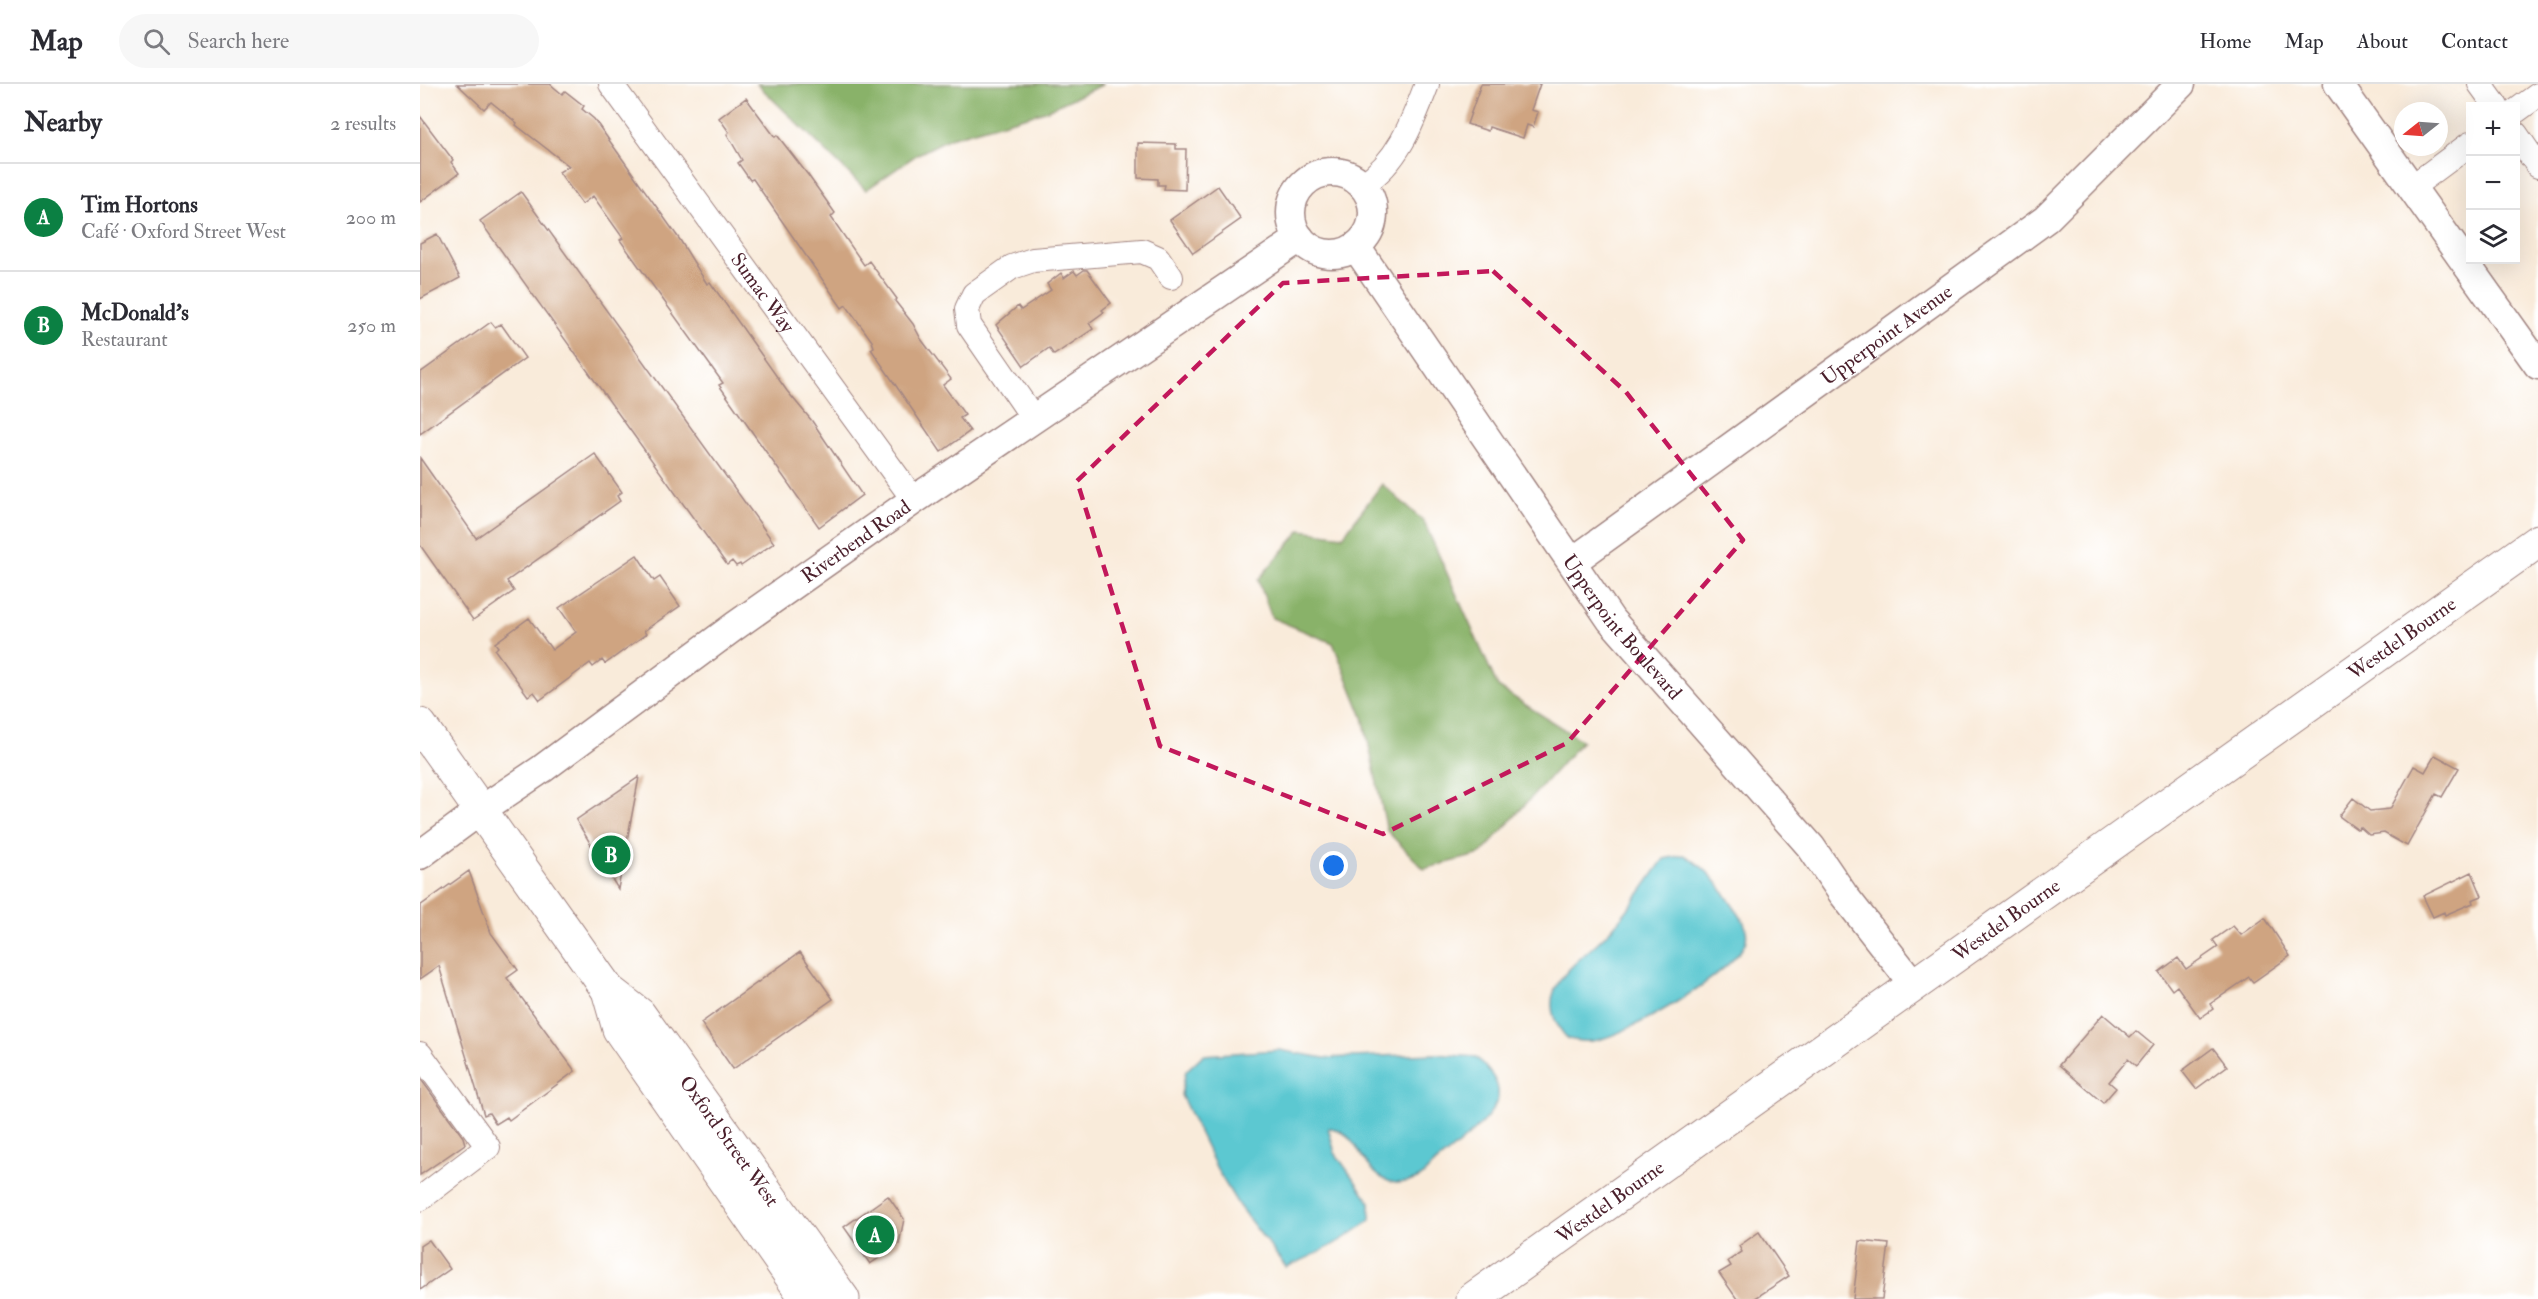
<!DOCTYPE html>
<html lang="en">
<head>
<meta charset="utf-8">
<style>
	body { margin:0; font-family:"IM FELL Double Pica",serif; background:#f7f7f7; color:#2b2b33 }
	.controls { position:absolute; right:18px; top:18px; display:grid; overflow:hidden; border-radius:0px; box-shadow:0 6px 24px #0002 }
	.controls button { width:54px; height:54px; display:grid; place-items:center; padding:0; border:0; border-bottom:2px solid #e1e1e2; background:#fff; color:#2b2b33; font:30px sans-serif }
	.compass { position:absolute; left:1974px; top:18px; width:54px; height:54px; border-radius:50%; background:#fff; box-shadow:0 6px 24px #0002; rotate:253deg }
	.you { position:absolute; left:914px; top:782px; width:21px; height:21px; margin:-15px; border:4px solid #fff; border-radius:50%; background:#1a73e8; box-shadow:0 0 0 9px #1a73e833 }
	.badge { display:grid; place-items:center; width:39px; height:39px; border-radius:50%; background:#0b8043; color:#fff; font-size:20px; font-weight:700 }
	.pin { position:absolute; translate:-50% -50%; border:3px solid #fff; box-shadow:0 2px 6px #0006 }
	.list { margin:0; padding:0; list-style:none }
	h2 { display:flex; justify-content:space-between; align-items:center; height:78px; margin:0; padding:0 24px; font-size:26px }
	h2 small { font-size:20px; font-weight:400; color:#7c7c81 }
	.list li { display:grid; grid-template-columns:39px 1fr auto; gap:18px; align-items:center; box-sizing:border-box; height:108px; padding:0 24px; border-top:2px solid #e1e1e2 }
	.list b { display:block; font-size:22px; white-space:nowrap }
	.list p { margin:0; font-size:20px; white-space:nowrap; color:#7c7c81 }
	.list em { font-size:20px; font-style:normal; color:#7c7c81 }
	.icon { flex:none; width:33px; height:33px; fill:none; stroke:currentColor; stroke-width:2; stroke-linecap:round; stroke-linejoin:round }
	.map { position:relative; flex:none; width:2118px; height:1215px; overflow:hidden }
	header { display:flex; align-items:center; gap:36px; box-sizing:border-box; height:84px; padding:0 30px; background:#fff; border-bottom:2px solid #e1e1e2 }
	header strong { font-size:28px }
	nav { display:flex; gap:33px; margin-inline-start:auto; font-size:21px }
	.search { width:420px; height:54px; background:#f7f7f7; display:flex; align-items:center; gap:15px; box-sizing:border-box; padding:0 21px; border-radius:33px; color:#7c7c81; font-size:22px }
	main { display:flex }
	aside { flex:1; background:#fff }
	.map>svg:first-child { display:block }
	.forest { fill:#89b269; stroke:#6a684a; stroke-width:1.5 }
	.water { fill:#5bc8d1; stroke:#52747e; stroke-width:1.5 }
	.building { fill:#cfa481 }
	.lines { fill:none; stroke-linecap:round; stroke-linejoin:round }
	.minor-casing { stroke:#a28582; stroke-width:26 }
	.tertiary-casing { stroke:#a28582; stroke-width:31 }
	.secondary-casing { stroke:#a28582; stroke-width:35 }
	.minor { stroke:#fff; stroke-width:24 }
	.tertiary { stroke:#fff; stroke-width:28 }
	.secondary { stroke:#fff; stroke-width:33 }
	.marked { fill:none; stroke:#c2185b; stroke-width:4.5; stroke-dasharray:12 8; stroke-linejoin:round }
	.labels { text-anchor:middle; stroke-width:5; stroke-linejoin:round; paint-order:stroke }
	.street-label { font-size:20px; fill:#4a1f2b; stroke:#fff }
</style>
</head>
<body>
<header>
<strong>Map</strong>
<div class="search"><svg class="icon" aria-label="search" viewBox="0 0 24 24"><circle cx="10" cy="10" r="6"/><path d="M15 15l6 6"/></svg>Search here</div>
<nav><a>Home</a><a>Map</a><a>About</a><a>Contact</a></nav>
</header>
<main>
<aside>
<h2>Nearby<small>2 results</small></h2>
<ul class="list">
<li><span class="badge">A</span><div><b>Tim Hortons</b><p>Café · Oxford Street West</p></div><em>200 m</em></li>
<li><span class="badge">B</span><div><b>McDonald's</b><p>Restaurant</p></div><em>250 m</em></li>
</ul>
</aside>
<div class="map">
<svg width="2118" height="1215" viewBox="0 0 2118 1215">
	<rect width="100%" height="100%" fill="#fff"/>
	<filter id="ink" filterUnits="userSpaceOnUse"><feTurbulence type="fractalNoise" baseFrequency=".0167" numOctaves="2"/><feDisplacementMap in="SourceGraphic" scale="12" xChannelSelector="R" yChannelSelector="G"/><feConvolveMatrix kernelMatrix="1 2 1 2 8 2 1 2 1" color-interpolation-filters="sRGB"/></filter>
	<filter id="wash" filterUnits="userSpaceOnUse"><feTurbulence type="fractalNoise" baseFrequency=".008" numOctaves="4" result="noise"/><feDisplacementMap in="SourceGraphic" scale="24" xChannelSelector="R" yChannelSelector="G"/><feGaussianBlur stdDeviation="1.35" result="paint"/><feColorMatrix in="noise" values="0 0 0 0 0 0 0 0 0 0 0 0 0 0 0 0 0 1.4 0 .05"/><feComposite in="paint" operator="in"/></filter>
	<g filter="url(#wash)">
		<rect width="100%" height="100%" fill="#f9ebda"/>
		<!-- forest -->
		<path class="forest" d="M337 0H684L625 27 530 54 498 70 446 106Z
			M962 400 1004 438 1078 603 1162 657 1061 770 1004 785 967 747 943 633 913 559 852 534 838 496 881 446 923 452Z"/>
		<!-- water -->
		<path class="water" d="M1264 771C1287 784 1297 797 1311 819 1319 831 1329 840 1326 856 1319 887 1204 954 1171 957 1164 958 1155 956 1148 955 1102 904 1165 877 1194 842 1213 821 1227 798 1244 775Z
			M859 966 904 974 1015 970 1056 973C1066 984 1080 996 1078 1012 1075 1035 1030 1067 1012 1082 1008 1085 1004 1092 999 1094 994 1097 981 1099 976 1099 940 1094 940 1044 908 1044L915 1069 950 1118V1136C925 1156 896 1171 866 1183L819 1122 799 1089 761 1011 766 987 783 971Z"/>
		<g id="blocks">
			<!-- building -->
			<path class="building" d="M37 0H130L142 10 145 7 164 22 162 25 174 35 260 156 287 200 290 198 367 307 392 337 442 411 399 443 299 301 303 299 200 156 203 154 173 112 162 120 139 88 149 82 96 41 97 39 71 18 64 25Z
				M1061 0H1120L1111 26 1118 28 1113 43 1107 41 1103 54 1069 43 1068 47 1047 40Z
				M326 14 355 53 357 51 388 91 415 129 411 133 444 181 449 177 477 215 475 217 493 240 501 255 531 295 523 301 545 331 540 334 550 347 521 368 451 265 454 263 452 257 426 221 422 224 333 95 330 96 318 79 322 76 307 50 309 48 299 34Z
				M0 32 33 76 31 78 39 89 0 118Z
				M718 59 756 60V65H766L765 106 744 105 745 101H738V95L718 94Z
				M798 102 821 135 773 169 750 136Z
				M101 108 354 459 321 482 320 480 316 482 312 477 307 481 60 137Z
				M17 150 40 194 0 215V159Z
				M664 186H667L691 219 682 226 684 228 669 239 673 245 634 271 629 264 604 282 576 241 598 222 601 226 631 206 627 200 641 189 644 194 654 187 657 191Z
				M71 238 75 243 81 240 105 274 0 350V289Z
				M175 370 202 408 197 412 200 417 87 497 94 507 53 536 0 461V374L56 454Z
				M217 471 234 497 240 493 260 522 224 547 226 550 185 580 182 576 173 583 170 579 120 616 114 608 108 612 75 566 78 563 75 559 109 534 132 566 156 548 139 524Z
				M2015 671 2039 684 2022 713 2016 710 1987 762 1964 749 1949 751 1940 743 1938 746 1919 732 1933 714 1950 727 1970 725 1994 682 2005 688Z
				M219 693 198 805 156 736Z
				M49 787 71 849 98 886 87 894 155 987 89 1036 87 1033 76 1040 69 1029 64 1031 19 882 0 895V822Z
				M2052 788 2062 812 2052 816 2053 819 2025 831 2024 828 2013 833 2003 812Z
				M1845 834 1870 872 1833 898 1829 893 1790 920 1793 925 1780 934 1757 902 1752 906 1739 888 1758 874 1766 885 1798 863 1793 856 1813 842 1821 851Z
				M380 868 413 915 313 985 281 939Z
				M1683 930 1710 953 1716 947 1733 961 1716 982 1708 975 1689 998 1696 1004 1683 1019 1639 981Z
				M1793 964 1807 982 1776 1005 1762 987Z
				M0 994 43 1053 45 1060 0 1091Z
				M468 1112 484 1135 479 1160 450 1180 424 1143Z
				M1339 1148 1369 1192 1334 1215H1317L1299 1189 1311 1182 1308 1177 1322 1168 1319 1162Z
				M9 1156 30 1185 0 1206V1162Z
				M1440 1157 1469 1160 1462 1215H1433Z"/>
		</g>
	</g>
	<g filter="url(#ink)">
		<use href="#blocks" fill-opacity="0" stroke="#a28582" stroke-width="1.5"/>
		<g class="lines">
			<!-- minor casing -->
			<g class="minor-casing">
				<g id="minor">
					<path id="s1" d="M191 0 494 416"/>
					<path d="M2060 0 2076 22"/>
					<path d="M2096 27 2118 11"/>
					<path d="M2096 50 2118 82"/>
					<path d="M942 101C978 78 992 40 1007 0"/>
					<path d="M1992 103 2050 60"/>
					<path d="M614 335 549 241 547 225 554 210 592 183 613 176 722 167 738 174 751 193"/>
					<path d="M0 970 68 1063 0 1115"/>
				</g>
			</g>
			<!-- tertiary casing -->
			<g class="tertiary-casing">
				<g id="tertiary">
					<path d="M1918 0 2118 281"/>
					<circle cx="912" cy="129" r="41"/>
					<path id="s2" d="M936 163 1191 536 1391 763 1423 810 1494 901"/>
					<path id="s3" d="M1152 478 1626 135 1761 0"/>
					<path id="s4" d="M0 771 61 726 122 685 315 542 494 416 880 154"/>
				</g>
			</g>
			<!-- secondary casing -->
			<g class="secondary-casing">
				<g id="secondary">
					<path id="s5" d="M0 641 188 906 219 930 423 1215"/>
					<path d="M188 906 199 945 387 1215"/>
					<path id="s6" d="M1053 1215 2118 457"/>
				</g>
			</g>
			<!-- minor -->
			<use href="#minor" class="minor"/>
			<!-- tertiary -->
			<use href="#tertiary" class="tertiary"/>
			<!-- secondary -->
			<use href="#secondary" class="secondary"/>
		</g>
	</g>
	<!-- marked area -->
	<path class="marked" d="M1073 187 1206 308 1323 456 1147 659 963 750 740 662 657 397 863 199Z"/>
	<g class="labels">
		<!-- street labels -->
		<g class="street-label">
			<text dy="7" stroke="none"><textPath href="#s1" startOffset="258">Sumac Way</textPath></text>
			<text dy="7" stroke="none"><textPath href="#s3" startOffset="388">Upperpoint Avenue</textPath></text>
			<text dy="7" stroke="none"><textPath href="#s4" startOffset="537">Riverbend Road</textPath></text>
			<text dy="7" stroke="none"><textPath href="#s2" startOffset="464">Upperpoint Boulevard</textPath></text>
			<text dy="7" stroke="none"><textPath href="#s6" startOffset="1140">Westdel Bourne</textPath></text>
			<text dy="7" stroke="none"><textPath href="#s6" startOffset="654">Westdel Bourne</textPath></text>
			<text dy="7" stroke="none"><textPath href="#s5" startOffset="520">Oxford Street West</textPath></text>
			<text dy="7" stroke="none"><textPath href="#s6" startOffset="168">Westdel Bourne</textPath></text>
		</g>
	</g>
</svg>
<div class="controls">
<button>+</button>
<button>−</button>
<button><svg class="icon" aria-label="layers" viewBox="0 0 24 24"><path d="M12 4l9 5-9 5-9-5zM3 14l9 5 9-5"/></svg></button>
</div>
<svg class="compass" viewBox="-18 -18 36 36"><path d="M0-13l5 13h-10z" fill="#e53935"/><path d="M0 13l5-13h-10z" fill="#7c7c81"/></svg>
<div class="you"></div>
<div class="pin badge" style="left:455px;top:1151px">A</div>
<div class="pin badge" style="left:191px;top:771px">B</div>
</div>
</main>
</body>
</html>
